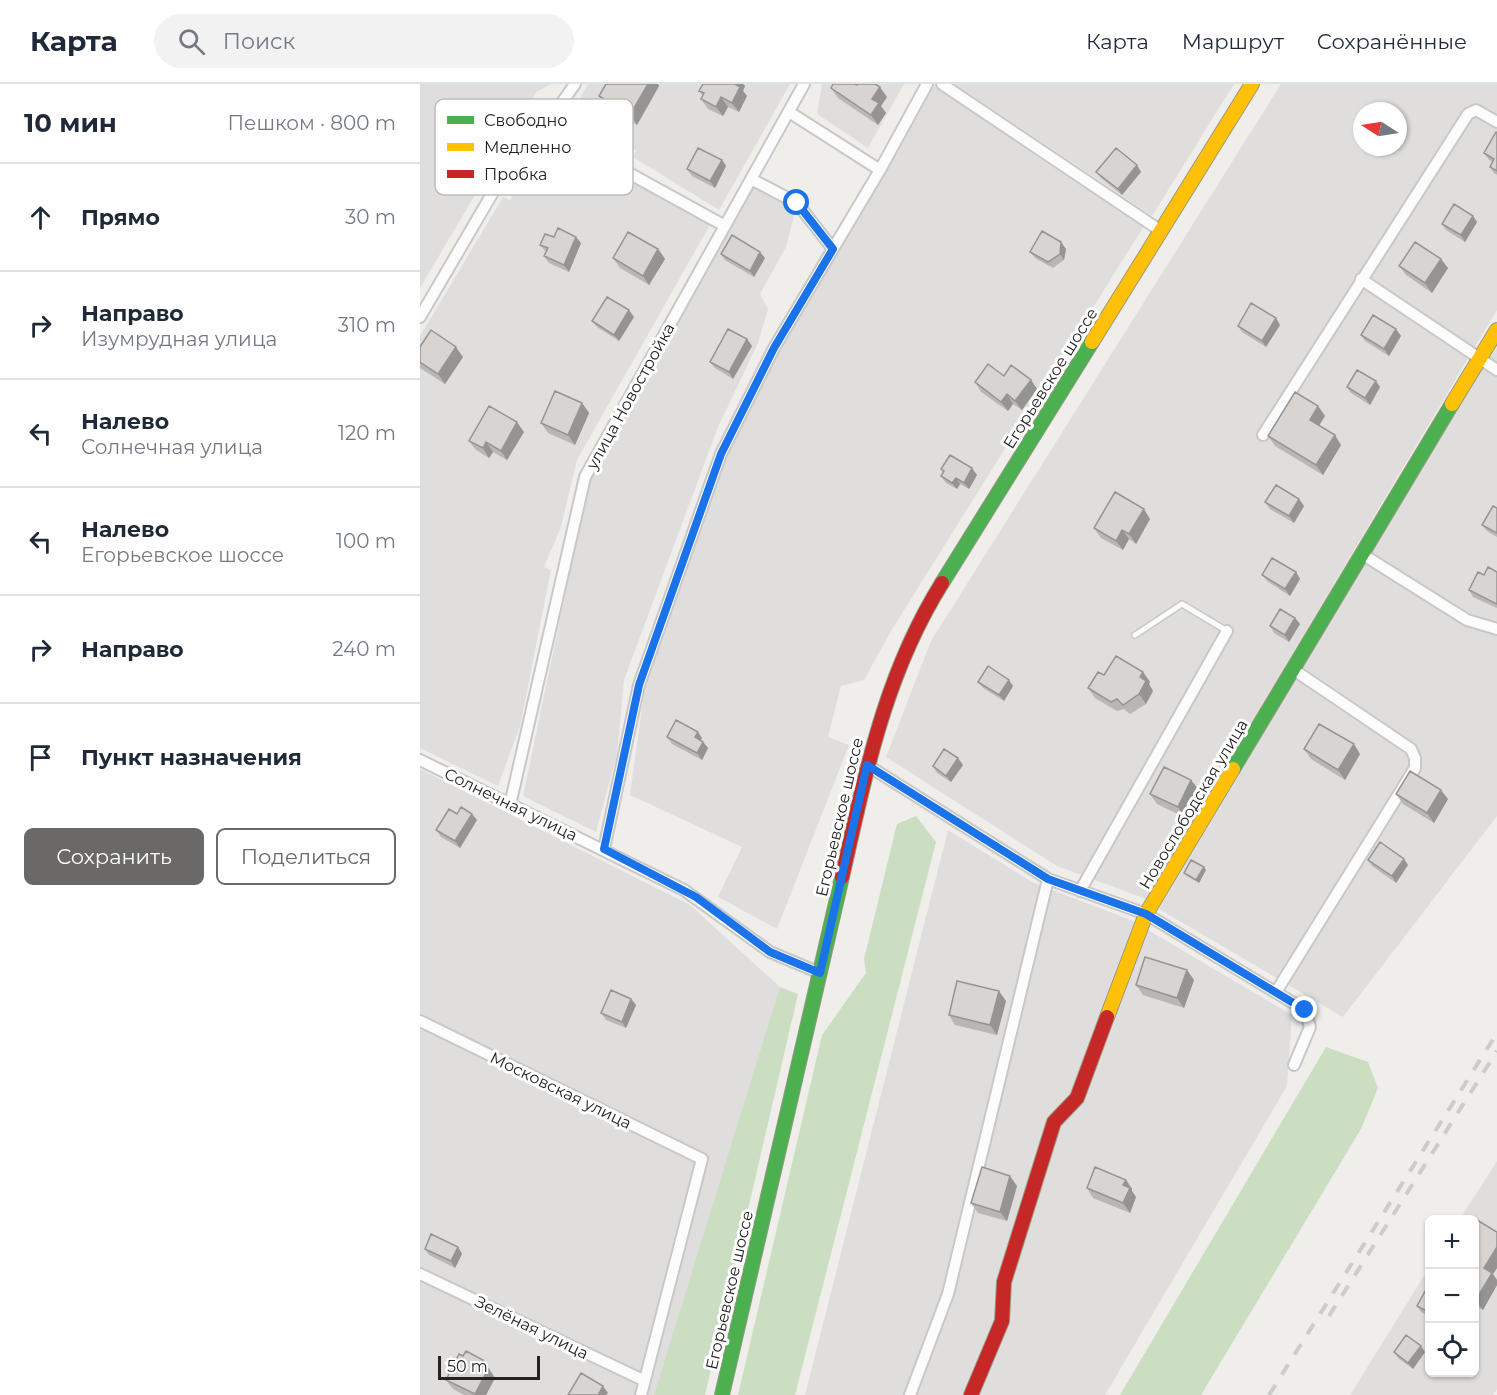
<!DOCTYPE html>
<html lang="ru">
<head>
<meta charset="utf-8">
<style>
	body { margin:0; font-family:Montserrat,sans-serif; background:#f2f2f3; color:#1f2937 }
	.controls { position:absolute; right:18px; bottom:18px; display:grid; overflow:hidden; border-radius:9px; box-shadow:0 2px 4px #0004 }
	.controls button { width:54px; height:54px; display:grid; place-items:center; padding:0; border:0; border-bottom:2px solid #e0e1e3; background:#fff; color:#1f2937; font:30px sans-serif }
	.compass { position:absolute; left:933px; top:18px; width:54px; height:54px; border-radius:50%; background:#fff; box-shadow:0 2px 4px #0004; rotate:282deg }
	.scale { position:absolute; left:18px; bottom:15px; width:102px; box-sizing:border-box; padding-left:6px; border:3px solid #222; border-top:0; font-size:16px; line-height:21px; white-space:nowrap; color:#222; -webkit-text-stroke:4px #fff; paint-order:stroke }
	.stop { position:absolute; width:18px; height:18px; margin:-14px; border:4px solid #1a73e8; border-radius:50%; background:#fff }
	.stop.end { background:#1a73e8; border-color:#fff; box-shadow:0 2px 6px #0008 }
	.list { margin:0; padding:0; list-style:none }
	h2 { display:flex; justify-content:space-between; align-items:center; height:78px; margin:0; padding:0 24px; font-size:26px }
	h2 small { font-size:20px; font-weight:400; color:#747a83 }
	.list li { display:grid; grid-template-columns:39px 1fr auto; gap:18px; align-items:center; box-sizing:border-box; height:108px; padding:0 24px; border-top:2px solid #e0e1e3 }
	.list b { display:block; font-size:22px; white-space:nowrap }
	.list p { margin:0; font-size:20px; white-space:nowrap; color:#747a83 }
	.list em { font-size:20px; font-style:normal; color:#747a83 }
	.actions { display:flex; gap:12px; padding:18px 24px }
	.actions a { flex:1; padding:14px 0; border:2px solid #6a6968; border-radius:9px; text-align:center; font-size:21px; color:#6a6968 }
	.actions .main { background:#6a6968; color:#fff }
	.icon { flex:none; width:33px; height:33px; fill:none; stroke:currentColor; stroke-width:2; stroke-linecap:round; stroke-linejoin:round }
	.map { position:relative; flex:none; width:1077px; height:1311px; overflow:hidden }
	header { display:flex; align-items:center; gap:36px; box-sizing:border-box; height:84px; padding:0 30px; background:#fff; border-bottom:2px solid #e0e1e3 }
	header strong { font-size:28px }
	nav { display:flex; gap:33px; margin-inline-start:auto; font-size:21px }
	.search { width:420px; height:54px; background:#f2f2f3; display:flex; align-items:center; gap:15px; box-sizing:border-box; padding:0 21px; border-radius:33px; color:#747a83; font-size:22px }
	main { display:flex }
	aside { flex:1; background:#fff }
	.map>svg:first-child { display:block }
	.residential { fill:#dfdedc; fill-rule:evenodd }
	.forest { fill:#cbdec1 }
	.lines { fill:none; stroke-linecap:round; stroke-linejoin:round }
	.lane-casing { stroke:#c9c8c7; stroke-width:8 }
	.street-casing { stroke:#c9c8c7; stroke-width:14 }
	.fast-casing { stroke:#999a82; stroke-width:16 }
	.slow-casing { stroke:#999a82; stroke-width:16 }
	.jam-casing { stroke:#999a82; stroke-width:16 }
	.lane { stroke:#fdfcfc; stroke-width:5 }
	.street { stroke:#fdfcfc; stroke-width:10 }
	.fast { stroke:#4caf50; stroke-width:14 }
	.slow { stroke:#ffc107; stroke-width:14 }
	.jam { stroke:#c62828; stroke-width:14 }
	.rail { stroke:#ccc; stroke-width:4; stroke-dasharray:12 12; stroke-linecap:butt }
	.wall { fill:#b9b6b5 }
	.shaded-wall { fill:#969493 }
	.building { fill:#d7d4d2; stroke:#969493; stroke-width:1.5 }
	.route { stroke:#1a73e8; stroke-width:8 }
	.labels { text-anchor:middle; stroke-width:6; stroke-linejoin:round; paint-order:stroke }
	.street-label { font-size:16px; fill:#222; stroke:#fff }
	.key { fill:#fff; stroke:#bdbdbd; stroke-width:1.5 }
	.key-label { font-size:16px; fill:#222 }
</style>
</head>
<body>
<header>
<strong>Карта</strong>
<div class="search"><svg class="icon" aria-label="search" viewBox="0 0 24 24"><circle cx="10" cy="10" r="6"/><path d="M15 15l6 6"/></svg>Поиск</div>
<nav><a>Карта</a><a>Маршрут</a><a>Сохранённые</a></nav>
</header>
<main>
<aside>
<h2>10 мин<small>Пешком · 800 m</small></h2>
<ul class="list">
<li><svg class="icon" aria-label="ahead" viewBox="0 0 24 24"><path d="M12 20V5M6 11l6-6 6 6"/></svg><div><b>Прямо</b></div><em>30 m</em></li>
<li><svg class="icon" aria-label="right" viewBox="0 0 24 24"><path d="M7 20v-9h11M14 6l5 5-5 5"/></svg><div><b>Направо</b><p>Изумрудная улица</p></div><em>310 m</em></li>
<li><svg class="icon" aria-label="left" viewBox="0 0 24 24"><path d="M17 20v-9H6M10 6l-5 5 5 5"/></svg><div><b>Налево</b><p>Солнечная улица</p></div><em>120 m</em></li>
<li><svg class="icon" aria-label="left" viewBox="0 0 24 24"><path d="M17 20v-9H6M10 6l-5 5 5 5"/></svg><div><b>Налево</b><p>Егорьевское шоссе</p></div><em>100 m</em></li>
<li><svg class="icon" aria-label="right" viewBox="0 0 24 24"><path d="M7 20v-9h11M14 6l5 5-5 5"/></svg><div><b>Направо</b></div><em>240 m</em></li>
<li><svg class="icon" aria-label="arrive" viewBox="0 0 24 24"><path d="M6 21V4h12l-3 4 3 4H6"/></svg><div><b>Пункт назначения</b></div></li>
</ul>
<div class="actions"><a class="main">Сохранить</a><a>Поделиться</a></div>
</aside>
<div class="map">
<svg width="1077" height="1311" viewBox="0 0 1077 1311">
	<rect width="100%" height="100%" fill="#f0eeeb"/>
	<!-- residential -->
	<path class="residential" d="M0 0H131L116 8 0 204Z
		M168 0H370L299 126 213 73 216 67 153 26Z
		M402 0H484L448 64 397 30Z
		M512 0 724 142 471 547 444 596 421 602 408 653 429 661 357 845 298 813 322 763 210 711 226 595 318 343 361 258Z
		M535 0H814L732 132Z
		M861 0H1077V226L726 815 637 782 466 673 511 557ZM942 27H978V63H942Z
		M145 44 295 132 157 376 141 443 124 483 131 486 100 642 78 702 0 664V252L83 113 90 116 121 64Z
		M332 100 376 124 366 163 340 210 348 225 338 259 298 343 204 596 197 670 176 748 103 712 170 393Z
		M1077 264V732L923 933 739 825 1061 286Z
		M0 685 270 821 360 903 240 1311H0Z
		M528 746 614 799 711 836 872 931 867 1002 685 1311H385Z
		M1077 1077V1305L1073 1311H930L1009 1184 1010 1288H1054V1136L1040 1135Z"/>
	<!-- forest -->
	<path class="forest" d="M496 732 516 758 375 1311H318L402 951 446 889 444 875 477 740Z
		M360 903 378 910 285 1311H234Z
		M906 963 948 978 958 1004 941 1045 781 1311H700Z"/>
	<g class="lines">
		<!-- lane casing -->
		<g class="lane-casing">
			<path id="lane" d="M715 551 762 520 807 547"/>
		</g>
		<!-- street casing -->
		<g class="street-casing">
			<path id="street" d="M522 0 741 147
				M369 28 460 86
				M125 43 305 142
				M331 95 377 119 413 165
				M941 195 1077 286
				M0 233 96 69 125 43 155 0
				M843 351 1048 30 1056 26 1077 38
				M942 470 1047 536 1077 545
				M0 676 264 806 350 868 400 889
				M447 681 628 795 726 830 885 926 890 943 874 981
				M90 721 165 393 384 0
				M184 765 219 601 301 370 354 264 460 86 507 0
				M660 807 807 547
				M856 908 995 684V674L991 665 874 586
				M0 937 282 1075 221 1311
				M0 1190 223 1296
				M490 1311 528 1210 628 795"/>
		</g>
		<!-- fast casing -->
		<g class="fast-casing">
			<path id="fast" d="M522 499 672 258
				M813 685 1032 320
				M302 1311 422 793"/>
		</g>
		<!-- slow casing -->
		<g class="slow-casing">
			<path id="slow" d="M672 258 832 0
				M1032 320 1077 246
				M687 933 726 830 813 685"/>
		</g>
		<!-- jam casing -->
		<g class="jam-casing">
			<path id="jam" d="M422 793C446 689 464 592 522 499
				M551 1311 582 1237 584 1198 634 1038 657 1014 687 933"/>
		</g>
		<!-- lane -->
		<use href="#lane" class="lane"/>
		<!-- street -->
		<use href="#street" class="street"/>
		<!-- fast -->
		<use href="#fast" class="fast"/>
		<!-- slow -->
		<use href="#slow" class="slow"/>
		<!-- jam -->
		<use href="#jam" class="jam"/>
		<!-- rail -->
		<path class="rail" d="M909 1232 1077 967
			M849 1311 1077 949"/>
	</g>
	<!-- wall -->
	<path class="wall" d="M186 0H238L239 2 217 41 185 22 179 12Z
		M283 0H323L325 2 323 7 327 12 319 28 308 23 303 32 288 25 281 15 283 12 279 7Z
		M437 1 467 13 461 22 466 29 458 41 418 14 411 4Z
		M1077 49V91L1074 89 1070 83 1073 78 1069 76 1064 69Z
		M302 76 306 82 295 104 272 92 267 85Z
		M717 81 721 88 702 111 681 94 676 88Z
		M147 87 137 104 117 105 102 99 95 89Z
		M1053 132 1057 138 1045 158 1026 146 1022 140Z
		M161 159 149 188 129 179 124 172 126 168 120 161Z
		M238 165 245 175 229 201 200 184 193 174Z
		M646 165 644 176 633 184 615 174 610 168Z
		M301 170 345 174 334 193 305 176Z
		M1021 175 1028 184 1012 209 986 191 979 182Z
		M214 233 199 257 177 243 172 237Z
		M860 241 846 263 822 248 818 242Z
		M941 251 981 252 969 272 945 257Z
		M327 255 332 262 313 295 295 284 290 278Z
		M0 263 43 273 25 300 0 284Z
		M584 292 611 296 617 305 602 326 593 320 588 327 561 308 555 298Z
		M927 303H960L950 321 931 309Z
		M162 319 169 329 155 361 128 349 121 339Z
		M898 322 905 332 899 342 921 361 903 391 855 362 848 352Z
		M104 348 87 376 73 368 69 374 56 366 49 357Z
		M521 385 557 391 549 405 540 400 537 405 526 399 521 392 523 389Z
		M879 415 884 422 874 439 850 425 845 418Z
		M1077 424V453L1067 447 1062 441Z
		M730 435 716 460 709 455 703 466 681 454 674 444Z
		M876 488 880 495 870 512 847 497 842 491Z
		M1077 488V524L1053 513 1049 506 1064 491Z
		M875 534 880 540 869 558 854 549 850 542Z
		M723 588 730 598 729 600 733 607 726 620 710 630 704 625 697 627 675 614 668 604 684 591Z
		M558 598 593 602 584 617 563 604Z
		M247 653 282 654 281 656 283 658 288 664 282 676 252 660Z
		M884 665 940 670 925 696 891 675Z
		M543 681 531 698 517 689 513 682Z
		M771 696 778 705 764 733 737 720 730 710Z
		M976 710 1028 715 1014 739 983 720Z
		M37 730H52L57 736 40 764 21 753 16 746Z
		M948 776 988 781 976 799 952 782Z
		M786 786 779 799 767 792 764 789Z
		M767 886 774 896 764 924 723 911 716 901Z
		M211 915 216 921 206 944 186 936 181 929Z
		M586 917 577 951 535 941 529 931Z
		M706 1096 712 1105V1107L716 1113 710 1129 673 1114 667 1104Z
		M597 1102 587 1137 558 1129 551 1119Z
		M1054 1141 1077 1148V1184L1073 1190 1077 1196V1201L1063 1226 1054 1221Z
		M38 1163 42 1170 35 1184 9 1171 5 1165Z
		M1010 1203V1233L1001 1228 997 1222Z
		M974 1268H1005L993 1285 978 1274Z
		M43 1272 63 1276 70 1286V1287L75 1294 66 1311H44L33 1305 26 1296Z"/>
	<!-- shaded-wall -->
	<path class="shaded-wall" d="M228 0H238L239 2 217 41 210 31Z
		M315 0H323L325 2 323 7 327 12 319 28 312 19Z
		M460 3 467 13 461 22 466 29 458 41 451 31 452 15Z
		M301 13 308 23 303 32 296 23Z
		M302 76 306 82 295 104 290 97Z
		M140 77 147 87 137 104 130 94Z
		M717 81 721 88 702 111 698 105Z
		M1053 132 1057 138 1045 158 1041 151Z
		M156 153 161 159 149 188 144 181Z
		M641 158 646 165 644 176 640 170Z
		M238 165 245 175 229 201 223 192Z
		M340 168 345 174 334 193 330 187Z
		M1021 175 1028 184 1012 209 1005 199Z
		M209 226 214 233 199 257 194 251Z
		M856 234 860 241 846 263 842 257Z
		M976 245 981 252 969 272 964 265Z
		M327 255 332 262 313 295 309 288Z
		M36 263 43 273 25 300 18 290Z
		M611 296 617 305 602 326 595 317Z
		M956 297 960 303 950 321 945 314Z
		M587 310 593 320 588 327 581 318Z
		M162 319 169 329 155 361 148 351Z
		M898 322 905 332 896 346 890 336Z
		M97 338 104 348 87 376 81 367Z
		M915 351 921 361 903 391 896 381Z
		M66 358 73 368 69 374 63 364Z
		M552 384 557 391 549 405 544 399Z
		M536 394 540 400 537 405 532 399Z
		M879 415 884 422 874 439 869 432Z
		M724 425 730 435 716 460 709 450Z
		M702 446 709 455 703 466 696 457Z
		M876 488 880 495 870 512 865 505Z
		M875 534 880 540 869 558 865 551Z
		M723 588 730 598 729 600 733 607 726 620 719 610 720 593Z
		M589 596 593 602 584 617 579 611Z
		M278 648 282 654 279 660 275 653Z
		M283 658 288 664 282 676 277 669Z
		M934 660 940 670 925 696 918 686Z
		M538 674 543 681 531 698 526 692Z
		M771 696 778 705 764 733 758 723Z
		M1021 706 1028 715 1014 739 1007 729Z
		M52 730 57 736 40 764 35 757Z
		M984 775 988 781 976 799 972 792Z
		M784 783 786 786 779 799 776 796Z
		M767 886 774 896 764 924 757 914Z
		M579 907 586 917 577 951 570 941Z
		M211 915 216 921 206 944 202 938Z
		M590 1092 597 1102 587 1137 580 1128Z
		M706 1096 712 1105V1107L716 1113 710 1129 703 1119V1101Z
		M38 1163 42 1170 35 1184 31 1177Z
		M1077 1163V1184L1073 1190 1077 1196V1201L1063 1226 1056 1216 1064 1184Z
		M1001 1262 1005 1268 993 1285 988 1279Z
		M63 1276 75 1294 66 1311H55L61 1281Z
		M183 1302 188 1309 186 1311H178Z"/>
	<!-- building -->
	<path class="building" d="M186 0H228L210 31 179 12Z
		M283 0H315L320 3 312 19 301 13 296 23 281 15 284 9 279 7Z
		M413 0H435L437 1 438 0H455L460 3 452 15 459 19 451 31 411 4Z
		M1076 48 1077 49V87L1070 83 1074 75 1064 69Z
		M278 64 302 76 290 97 267 85Z
		M696 64 717 81 698 105 676 88Z
		M1034 120 1053 132 1041 151 1022 140Z
		M138 144 156 153 144 181 124 172 128 164 120 161 125 150 134 153Z
		M622 147 641 158 640 170 628 178 610 168Z
		M208 148 238 165 223 192 193 174Z
		M312 151 340 168 330 187 301 170Z
		M995 158 1021 175 1005 199 979 182Z
		M187 213 209 226 194 251 172 237Z
		M831 219 856 234 842 257 818 242Z
		M953 231 976 245 964 265 941 251Z
		M308 245 327 255 309 288 290 278Z
		M11 246 36 263 18 290 0 278V263Z
		M568 280 584 292 591 281 611 296 595 317 587 310 581 318 555 298Z
		M937 286 956 297 945 314 927 303Z
		M135 307 162 319 148 351 121 339Z
		M875 308 898 322 890 336 915 351 896 381 848 352Z
		M69 322 97 338 81 367 66 358 63 364 49 357Z
		M530 371 552 384 544 399 536 394 532 399 521 392 524 387 521 385Z
		M856 401 879 415 869 432 845 418Z
		M695 408 724 425 709 450 702 446 696 457 674 444Z
		M1073 422 1077 424V449L1062 441Z
		M852 474 876 488 865 505 842 491Z
		M1068 483 1077 488V520L1049 506 1058 488 1064 491Z
		M860 525 875 534 865 551 850 542Z
		M696 572 723 588 720 593 726 597 719 610 703 621 697 615 691 618 668 604 678 588 684 591Z
		M568 582 589 596 579 611 558 598Z
		M256 636 278 648 275 653 283 658 277 669 247 653Z
		M899 640 934 660 918 686 884 665Z
		M524 665 538 674 526 692 513 682Z
		M744 683 771 696 758 723 730 710Z
		M990 687 1021 706 1007 729 976 710Z
		M41 723 52 730 35 757 16 746 29 725 37 730Z
		M960 758 984 775 972 792 948 776Z
		M771 776 784 783 776 796 764 789Z
		M725 873 767 886 757 914 716 901Z
		M537 897 579 907 570 941 529 931Z
		M191 906 211 915 202 938 181 929Z
		M562 1083 590 1092 580 1128 551 1119Z
		M675 1083 706 1096 703 1101 710 1104 703 1119 667 1104Z
		M1057 1136 1077 1148V1163L1064 1184 1072 1189 1056 1216 1054 1215V1141Z
		M11 1150 38 1163 31 1177 5 1165Z
		M1008 1202 1010 1203V1229L997 1222Z
		M986 1251 1001 1262 988 1279 974 1268Z
		M46 1267 63 1276 61 1281 68 1285 55 1310 26 1296 39 1270 43 1272Z
		M161 1289 183 1302 178 1311H148Z"/>
	<g class="lines">
		<!-- route -->
		<path class="route" d="M377 119 413 165 354 264 301 370 219 601 184 765 276 813 350 868 400 889 447 681 628 795 726 830 885 926"/>
	</g>
	<g class="labels">
		<!-- street labels -->
		<g class="street-label">
			<text transform="translate(630 294) rotate(-58)" y="6">Егорьевское шоссе</text>
			<text transform="translate(210 312) rotate(-61)" y="6">улица Новостройка</text>
			<text transform="translate(91 720) rotate(26)" y="6">Солнечная улица</text>
			<text transform="translate(773 720) rotate(-59)" y="6">Новослободская улица</text>
			<text transform="translate(419 733) rotate(-77)" y="6">Егорьевское шоссе</text>
			<text transform="translate(141 1006) rotate(26)" y="6">Московская улица</text>
			<text transform="translate(309 1206) rotate(-77)" y="6">Егорьевское шоссе</text>
			<text transform="translate(112 1243) rotate(26)" y="6">Зелёная улица</text>
		</g>
	</g>
	<!-- legend -->
	<rect x="15" y="15" width="198" height="96" rx="9" class="key"/>
	<rect x="27" y="32" width="27" height="8" fill="#4caf50"/>
	<rect x="27" y="59" width="27" height="8" fill="#ffc107"/>
	<rect x="27" y="86" width="27" height="8" fill="#c62828"/>
	<g class="key-label">
		<text x="64" y="42">Свободно</text>
		<text x="64" y="69">Медленно</text>
		<text x="64" y="96">Пробка</text>
	</g>
</svg>
<div class="controls">
<button>+</button>
<button>−</button>
<button><svg class="icon" aria-label="locate" viewBox="0 0 24 24"><circle cx="12" cy="12" r="6"/><path d="M12 2v4M12 18v4M2 12h4M18 12h4"/></svg></button>
</div>
<svg class="compass" viewBox="-18 -18 36 36"><path d="M0-13l5 13h-10z" fill="#e53935"/><path d="M0 13l5-13h-10z" fill="#747a83"/></svg>
<div class="scale">50 m</div>
<div class="stop" style="left:377px;top:119px"></div>
<div class="stop end" style="left:885px;top:926px"></div>
</div>
</main>
</body>
</html>
